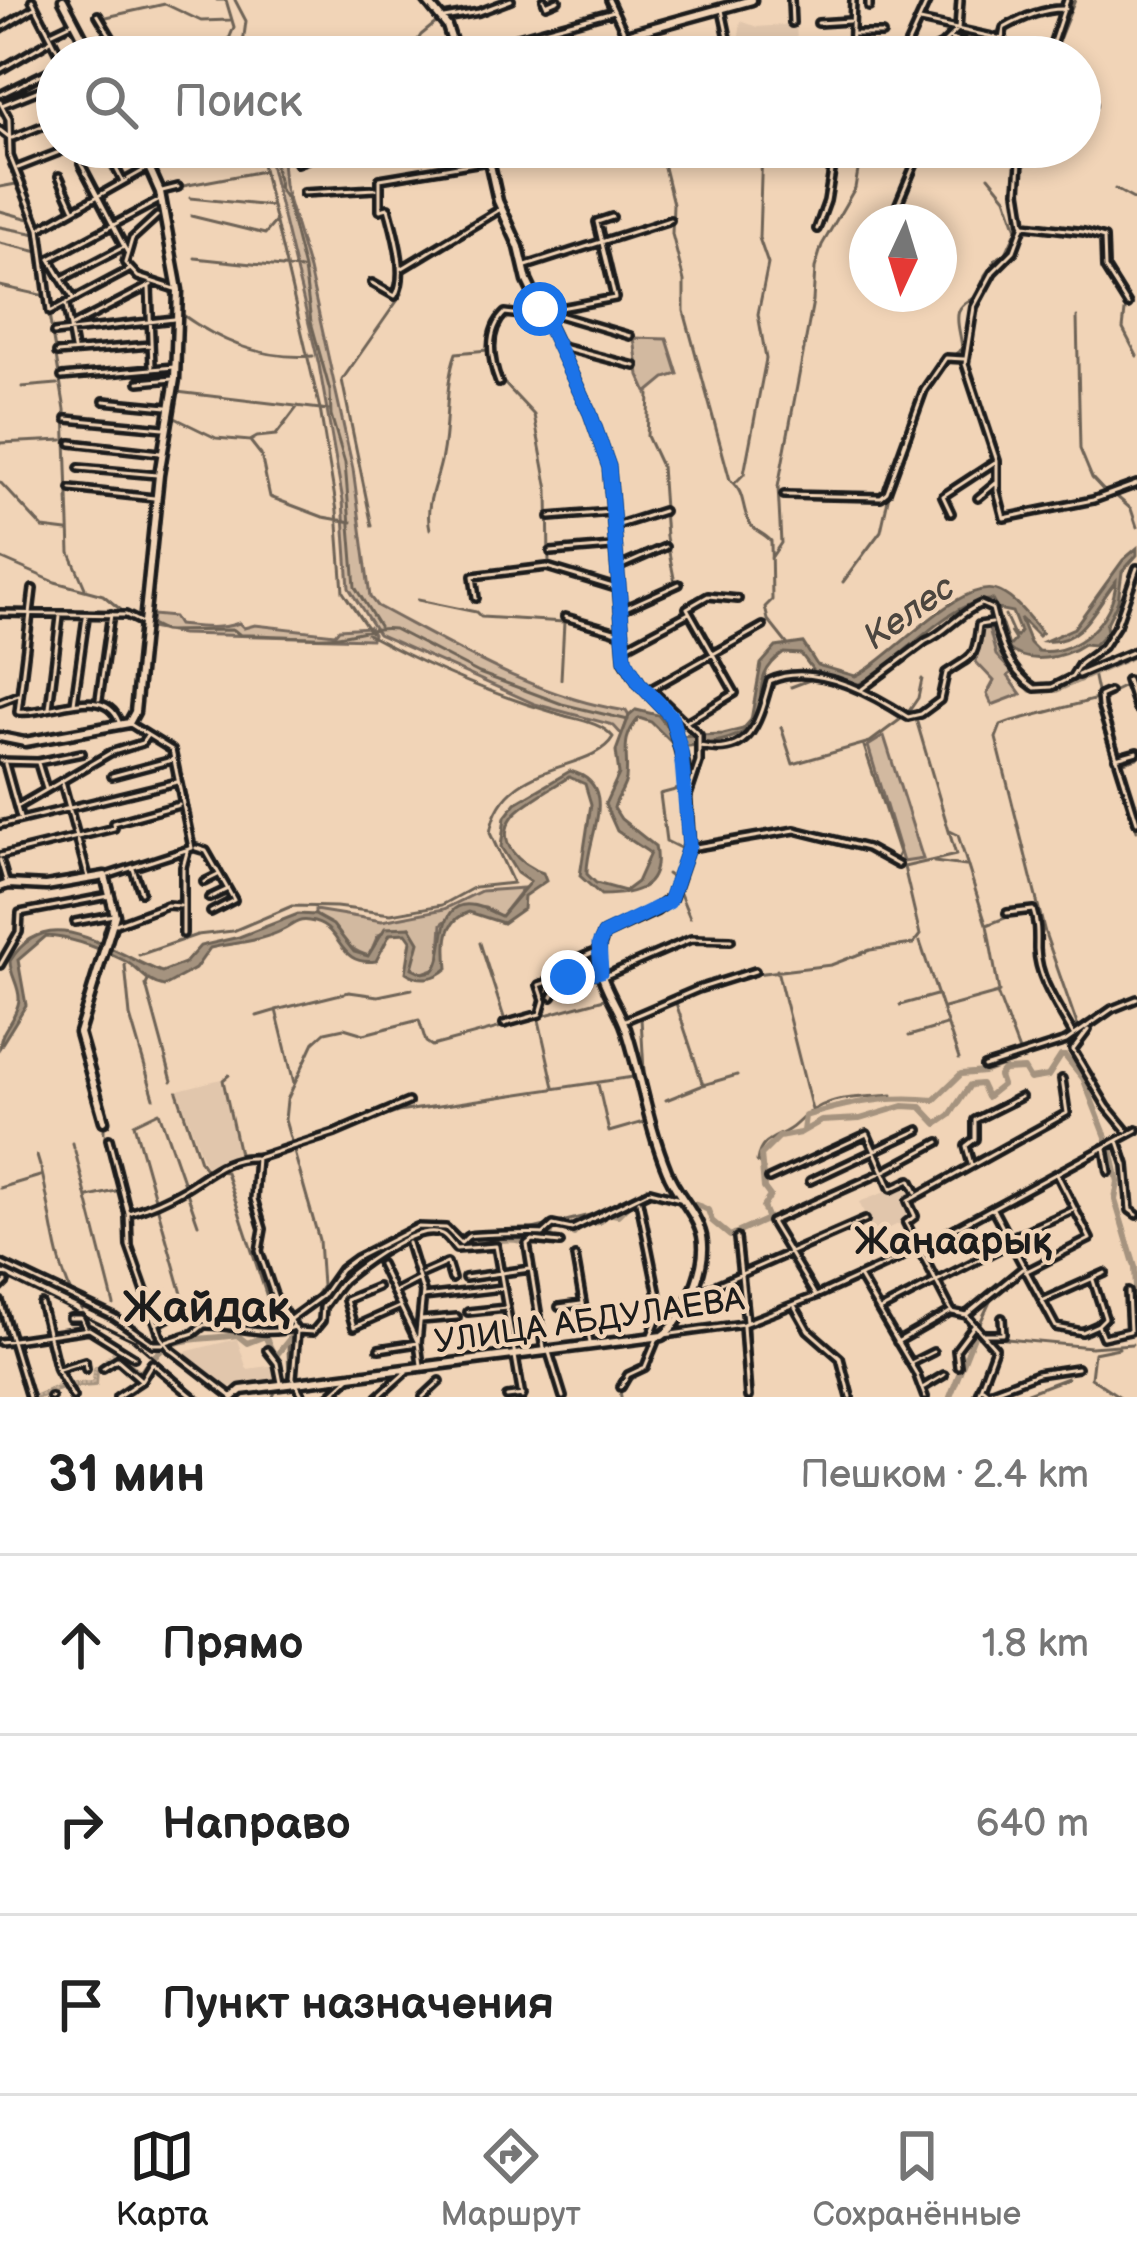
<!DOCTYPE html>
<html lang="ru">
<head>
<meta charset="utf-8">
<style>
	body { margin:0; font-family:"Balsamiq Sans",sans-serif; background:#f2f2f2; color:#222 }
	.compass { position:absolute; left:849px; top:204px; width:108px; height:108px; border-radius:50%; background:#fff; box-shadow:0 6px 18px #0003; rotate:184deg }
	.stop { position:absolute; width:36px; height:36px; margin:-27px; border:9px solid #1a73e8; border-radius:50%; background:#fff }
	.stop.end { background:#1a73e8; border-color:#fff; box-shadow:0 3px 12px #0008 }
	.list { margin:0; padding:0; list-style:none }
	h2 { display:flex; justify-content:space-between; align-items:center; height:156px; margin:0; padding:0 48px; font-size:51px }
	h2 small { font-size:39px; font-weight:400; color:#767676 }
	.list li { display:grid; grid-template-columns:78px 1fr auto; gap:36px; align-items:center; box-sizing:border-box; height:180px; padding:0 48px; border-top:3px solid #e0e0e0 }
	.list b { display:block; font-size:45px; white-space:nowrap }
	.list em { font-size:39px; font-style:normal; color:#767676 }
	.icon { flex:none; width:66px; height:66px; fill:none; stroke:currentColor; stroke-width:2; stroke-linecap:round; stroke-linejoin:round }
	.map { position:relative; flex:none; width:1137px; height:1397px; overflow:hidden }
	.search { position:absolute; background:#fff; box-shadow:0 6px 18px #0003; left:36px; right:36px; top:36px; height:132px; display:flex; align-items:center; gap:30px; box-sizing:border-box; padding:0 42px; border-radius:66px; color:#767676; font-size:45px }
	.sheet { height:696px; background:#fff }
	nav { display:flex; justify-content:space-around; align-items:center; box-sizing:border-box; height:168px; border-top:3px solid #e0e0e0; background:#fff; font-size:33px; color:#767676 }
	nav a { display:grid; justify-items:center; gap:6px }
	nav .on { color:#1c1c1c }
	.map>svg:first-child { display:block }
	.built { fill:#e1c6ac }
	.green { fill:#d2b9a0; stroke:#776a5e; stroke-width:3 }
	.water { fill:#a5937f; stroke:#6e6357; stroke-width:3 }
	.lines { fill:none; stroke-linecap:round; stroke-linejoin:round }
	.stream { stroke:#6e6357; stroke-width:3 }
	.canal { stroke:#a5937f; stroke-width:6 }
	.minor-tunnel { stroke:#c6af98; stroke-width:3; stroke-dasharray:3 1.5; stroke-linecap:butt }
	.minor-casing { stroke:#1c1c1c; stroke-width:12 }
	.tertiary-casing { stroke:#1c1c1c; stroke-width:15 }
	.secondary-casing { stroke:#1c1c1c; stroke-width:15 }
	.minor { stroke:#f1d4b7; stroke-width:3 }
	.tertiary { stroke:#f1d4b7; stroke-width:6 }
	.secondary { stroke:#f1d4b7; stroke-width:6 }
	.rail { stroke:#1c1c1c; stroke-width:3 }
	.route { stroke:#1a73e8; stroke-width:15 }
	.labels { text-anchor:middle; stroke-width:9; stroke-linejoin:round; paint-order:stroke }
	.street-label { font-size:33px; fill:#1c1c1c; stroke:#f1d4b7 }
	.water-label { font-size:36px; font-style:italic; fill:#4c463f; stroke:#f1d4b7 }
	.quarter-label { font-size:39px; font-weight:bold; fill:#1c1c1c; stroke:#f1d4b7 }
	.district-label { font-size:45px; font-weight:bold; fill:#1c1c1c; stroke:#f1d4b7 }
</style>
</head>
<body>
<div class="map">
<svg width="1137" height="1397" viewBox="0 0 1137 1397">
	<rect width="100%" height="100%" fill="#f1d4b7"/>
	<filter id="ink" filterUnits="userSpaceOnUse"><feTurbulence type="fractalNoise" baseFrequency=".00833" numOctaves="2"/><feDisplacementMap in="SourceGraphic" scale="24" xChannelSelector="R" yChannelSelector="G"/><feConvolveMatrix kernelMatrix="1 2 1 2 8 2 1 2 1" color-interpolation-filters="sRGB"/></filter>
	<g filter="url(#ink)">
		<!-- built -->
		<path class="built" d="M741 21 757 27 796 24 798 57H736Z
			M221 1079 239 1156 205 1166 178 1090Z
			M909 1183 914 1194 905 1200 912 1218 874 1235 859 1202Z
			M237 1339 247 1369 276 1365 279 1382 251 1386 249 1381 224 1389 184 1352Z"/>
		<!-- green -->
		<path class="green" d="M266 147H281L284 185 309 270 353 469 370 597 377 606C456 648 536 697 626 711L629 716 622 735 613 725 535 704 378 634 349 588 343 501 319 365Z
			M634 338 667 339 678 374 665 378 647 393 639 375Z
			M152 615 173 617 178 625C198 627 221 630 239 623L244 628 255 625 335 634 339 629 369 627 373 634 371 639 181 634 150 628Z
			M982 626 989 628 996 655 1012 672 1008 676 1021 694 992 705 987 694 994 681 976 662Z
			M884 736 923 859 903 862 868 746Z
			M523 888 501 916 485 908 463 906 442 924 439 967 423 973 412 968 416 939 410 927 378 935 369 956C344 950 338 928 315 915V910L382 921 444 909 481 891Z"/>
		<!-- water -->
		<path class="water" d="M1137 548V555L1122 572 1118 601 1106 625 1107 632 1094 645 1084 644C1063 658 1028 666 1008 648L1015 640 1010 632 1017 636 1020 632 1012 612 997 609 992 600C949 598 898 666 859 684L816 674 801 654 784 653C729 689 808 738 676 747L651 722 639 718C619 741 629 753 626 779 625 788 616 798 614 808L621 819 655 846C663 889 635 895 601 895L580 876 591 804 585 784 569 777C555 786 522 804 513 816 494 842 520 865 543 873L546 881 524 896 523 909 503 923 469 912C443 921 446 946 448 968 436 979 420 982 406 972L411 940 406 933 390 934 376 961C335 967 344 925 309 921 297 919 293 925 283 930 262 941 233 943 210 948L195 969 164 986C145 983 140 968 123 960 101 949 72 937 46 936L18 960 26 1005 0 1047C0 1029 17 1019 19 1000 20 986 10 976 10 961 49 897 113 955 162 972L185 963 200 946 239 937 298 914 315 915 333 925 354 952 368 956 385 928 410 927 419 942 412 968 423 973 433 971C450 955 432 889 483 908 489 910 495 914 501 916L530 882 517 873 501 847 505 817 516 803 570 771C623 785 585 839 587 874L596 883 625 891 637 882 650 853 617 831 605 804 619 774 616 751 629 716 636 710 658 715 675 736 723 734 743 729 751 720 761 664 776 647 803 643 817 665 855 676C890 661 963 573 1000 592 1017 600 1030 619 1042 633L1038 636 1020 618 1030 643 1038 651C1076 656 1114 620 1116 581 1096 605 1082 645 1045 641L1074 628 1123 560Z"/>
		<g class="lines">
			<!-- stream -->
			<path class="stream" d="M217 0H226L234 27 229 39 236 57
				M235 0 246 21 243 44 249 57
				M423 0 443 28 453 57
				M613 0 635 57
				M102 18 165 4 201 21 230 20
				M164 57C195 37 204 54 235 53
				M407 57 421 35 437 22
				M915 57 921 53
				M1052 57 1075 0
				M7 140 9 165 31 212
				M258 147 320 409 337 511 343 592 370 632
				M271 147 280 190 286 198 304 269 311 322 330 391 331 415 345 463 355 587 379 626
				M659 147 673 204 672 234 684 281V311L730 480C745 493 741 503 748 520 752 531 763 532 771 541L772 600 765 607 768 620 787 644
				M183 186 263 171
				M0 187 16 184
				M1115 189 1137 201
				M190 198 271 206
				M0 211 33 220
				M191 216 265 234 276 221
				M0 227 37 234
				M0 243 39 252
				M130 251 134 240 148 226
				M195 258 301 269
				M127 261 131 269 145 278
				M0 286 45 296
				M170 290 175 310
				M1125 311 1123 329 1137 356
				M180 313C220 342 263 360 313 356
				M49 315 65 410 70 553 85 588
				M1077 317 1080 449 1092 478 1106 493
				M944 363 962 349C961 327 946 307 978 297L985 275 996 259 1006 253 1017 229 1006 197 989 176
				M504 383 534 415 548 490 549 563
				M22 387 57 384
				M177 392 329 410
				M649 395 647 436 661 466 666 537 675 583
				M173 417 216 438 250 441 257 437 276 435 298 406
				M250 441 261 455 270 497 323 517 352 522
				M0 443 63 440
				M900 461 929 386
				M0 482 43 528 67 531
				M736 482 744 474 766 359 758 314 768 264 759 238 762 147
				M1115 495 1131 509 1137 527
				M372 526 342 380 402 294
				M430 529C424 504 438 481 442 456 449 421 444 386 456 353L488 350 495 321
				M0 558 55 582 103 595 121 610 163 631 234 630 240 635C269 634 298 638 328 637 350 636 374 626 394 629L479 673 562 704 628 720
				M771 558 781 543 778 487 813 301 815 268 822 245 855 188 862 147
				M843 582 881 531 892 481
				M418 600 476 612 481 617 564 622 561 679
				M998 614 1009 646
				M1005 615 1014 635
				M1093 673 1103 720
				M1130 684 1137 680
				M791 687 812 679 856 690
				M1102 697 1127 685
				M907 714 918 698 922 679
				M1104 723 1120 773
				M781 727 793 764 870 742 905 716
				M864 746 899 853 895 861
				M1120 763 1137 758
				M1121 777 1137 831
				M679 789 660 794 666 841 684 850
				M950 831 958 835 986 924
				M690 844 799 827 862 845
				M871 849 904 867 956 855 916 719
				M934 862 966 866
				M667 874 674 879 690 918
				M920 942 959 1059
				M480 943 506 1024
				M139 955 197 935 233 931 292 906 336 907 391 914 442 905 475 887 513 883 490 833C502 758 592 774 613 737 602 723 579 720 562 715 495 696 428 667 367 634
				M125 965 130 1016 154 1098
				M777 970 813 1114
				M149 979 146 985 172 1081
				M999 992 987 925 1020 912
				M997 993 1019 1051
				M676 1003 703 1085 737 1075
				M900 1005 936 995
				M944 1008 998 993
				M257 1016 274 1011
				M641 1018 644 1071
				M539 1020 554 1087
				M623 1024 698 991 747 975 831 965 870 950 913 944 920 935 904 867
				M1085 1026 1110 1008 1137 996
				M1079 1030 1045 933 996 738 1001 725 1009 722 1097 699
				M1081 1033 1082 1034
				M909 1036 946 1025
				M229 1075 223 1080 239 1154 268 1152 290 1143
				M294 1083 276 1010 349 992 378 996 412 989
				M598 1084 609 1132 647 1121
				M177 1092 200 1161 206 1170 226 1172 269 1303
				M666 1100 701 1086
				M104 1129V1132
				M105 1135 119 1189
				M73 1143 74 1148
				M293 1148 398 1112 633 1077 626 1038
				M75 1151 114 1305
				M37 1156 40 1166
				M41 1169C52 1212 53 1254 72 1295
				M764 1169 757 1161C761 1135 781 1139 796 1124 825 1094 851 1099 892 1095
				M0 1188 40 1176
				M251 1193 256 1211
				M89 1197 120 1190 127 1245 141 1284
				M260 1226C253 1272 274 1296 294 1335
				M521 1232 598 1213
				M376 1246C396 1229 420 1224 445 1225L456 1236 475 1234
				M994 1293 974 1336 1091 1347 1132 1344
				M182 1294 134 1124 159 1112 198 1224
				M320 1296 336 1271 357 1256
				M75 1300 82 1310
				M319 1305 314 1298 322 1286 319 1240 285 1120 287 1100 314 1042 325 1032 344 1028 364 1034 419 1020 426 1042 432 1046 608 998
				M748 1327 750 1397
				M1119 1348 1094 1353 1091 1378 1120 1397
				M843 1360 853 1397
				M619 1383 621 1397
				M273 1397 275 1392 289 1388 288 1343
				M1017 1397 1067 1378"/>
			<!-- canal -->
			<path class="canal" d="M995 631 1001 655 1031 690H1056L1137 654
				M1090 1027 1112 1011 1137 1002
				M1055 1045H1065L1087 1030
				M803 1131 805 1116C845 1103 892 1095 934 1100L961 1074 984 1072 1037 1051
				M1110 1145 1118 1182 1115 1200 1135 1267 1137 1312
				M297 1329 310 1330 319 1321 322 1299 335 1291 341 1272H351L353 1262C385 1259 397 1227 443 1229L462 1248 472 1238C489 1245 504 1236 521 1241L532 1234 548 1241 554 1226 574 1234 582 1224 599 1222 607 1213 618 1215 633 1200 651 1194C670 1203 689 1199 708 1210L712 1221 730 1236 768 1219 763 1207 770 1196 764 1188 761 1155 779 1137 800 1133 821 1121 860 1119 903 1106 921 1107 937 1124 950 1115 970 1085 981 1084 987 1097 1002 1085 999 1076 1004 1070 1024 1069 1030 1079 1048 1076 1061 1056H1065L1083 1078 1108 1142
				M36 1397 62 1386 95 1384 96 1369 117 1356 141 1373C167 1332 193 1342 237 1335L247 1343 265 1336 275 1357 295 1332
				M950 1397 974 1336"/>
			<!-- minor-tunnel -->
			<path class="minor-tunnel" d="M63 1385 94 1383 95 1369 118 1348
				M31 1397 50 1392 62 1381"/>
			<!-- minor casing -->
			<g class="minor-casing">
				<path id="minor" d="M32 0 61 57
					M544 0 546 5 558 0
					M609 0 625 34
					M791 0 792 23
					M869 0V7
					M722 10 732 57
					M98 15 123 57
					M444 18 479 12 511 0
					M920 21 1002 39 1004 28C1024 17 1044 8 1066 9
					M818 23 849 21
					M0 29 34 8
					M53 32 72 23
					M853 34H882
					M634 36 640 57
					M951 39 1008 57
					M459 53 614 11
					M717 57 731 54
					M851 57 853 0
					M902 57 928 0
					M919 57 942 45 958 29 960 0
					M1048 57 1067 0
					M0 70 51 40
					M1080 94 1093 104
					M0 95 57 67
					M0 102 9 119 10 156 39 229 50 312 129 270
					M2 105 57 83
					M0 130 9 137
					M12 138 57 120
					M105 147 122 180
					M1021 147 1018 191 1023 223
					M297 163 340 147
					M81 164 127 252
					M18 168 72 147
					M59 176 73 207
					M162 191 178 187
					M303 193 376 189
					M157 216 132 239 125 263 138 277 175 289
					M881 218 895 211 922 147
					M1024 224 1014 251 993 272 974 307 965 364 997 461V491L1004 518 1093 500 1137 484
					M1025 225 1084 232 1104 238 1105 268 1128 305
					M41 228 148 168
					M817 229 827 201 836 147
					M523 267 670 220
					M401 269 499 210
					M64 278 124 247
					M372 283 395 296C408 275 394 231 388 208L380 210V179L488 161
					M149 287 152 366
					M73 298 50 259 160 200
					M66 306 74 349
					M544 311 615 298 597 222 612 217
					M548 312 630 336
					M72 326 151 285
					M54 333 174 319
					M562 347 635 366
					M57 353 150 345
					M62 377 174 367
					M139 382 173 379
					M499 383C490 360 486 331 505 313L522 315 538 310
					M104 401 167 407
					M67 419 164 428
					M71 443 160 453
					M79 468 157 475
					M71 489 154 498
					M784 495 881 497 887 492 924 390 946 358 964 359
					M978 498 996 483
					M951 513 943 496 995 462
					M550 517 611 512
					M613 527 663 511
					M551 552 612 547
					M617 568 665 547
					M33 589 18 712C49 716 104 682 119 722
					M476 598 473 576 547 567 616 588
					M621 610 679 584
					M0 613 126 615 142 623
					M565 617 621 633
					M625 647 689 613
					M1078 675 1137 650
					M1127 680 1137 709
					M651 689 699 735V762L688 795
					M862 689 926 641C946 633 959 613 981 604L992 609C999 639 1007 670 1035 688L1052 687 1072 677 1080 664 1103 647 1117 625 1137 568
					M649 690 763 626
					M1109 692 1100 696 1101 707 1137 822
					M99 699 111 614
					M0 702 18 695
					M74 703 86 617
					M49 708 60 617
					M688 721 735 693 687 608 708 596 738 599
					M700 746C752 759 759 719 770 681 812 661 871 693 908 717L921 714 940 700 946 673C973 654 975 661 979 625L992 623
					M1116 758 1137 752
					M0 761 38 762 82 753
					M38 763 46 789
					M5 764 20 818
					M112 776 172 760
					M62 782 88 877
					M17 807 110 753 142 743 147 736
					M0 825 177 782
					M196 848 206 851 234 900 211 912
					M690 848 795 830 867 848 898 865
					M0 856 114 828 113 823 179 805
					M0 860 7 884
					M133 869 141 892
					M109 875 192 848 172 750 130 724
					M204 882 218 875
					M209 898 226 890
					M1007 913 1033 910C1038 926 1037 934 1037 949 1038 980 1059 1008 1073 1034
					M75 922 113 915
					M116 924 167 905 180 906
					M183 934V867L187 852
					M0 965 19 932 20 913 109 896
					M568 975 566 964 592 953
					M603 977 691 939 731 940
					M552 997 560 982 599 972
					M623 1021 698 989 755 971
					M504 1024 540 1014 544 1000 539 985 564 977 569 980
					M1088 1030 1073 1050 1107 1107 1126 1130
					M984 1067 1066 1041 1112 1009 1137 999
					M109 1139 128 1213 129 1246 161 1337 170 1349 231 1396
					M1118 1141 1126 1165 1130 1210 1137 1215
					M1105 1148 1109 1172
					M971 1164 966 1146 975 1139V1120L1021 1097
					M769 1179 867 1134 891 1189 910 1180 916 1192
					M810 1181 919 1130
					M639 1201 661 1310 651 1335
					M993 1209 1056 1327 1082 1332 1098 1325
					M129 1213C148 1207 167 1199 184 1189 208 1175 225 1157 255 1158
					M737 1238 746 1322
					M1010 1238 1073 1210
					M575 1257 590 1343
					M0 1263 114 1317 153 1344H163
					M380 1264 418 1343 421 1365
					M1025 1272 1090 1239 1057 1174
					M422 1274 447 1263 452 1279
					M465 1278 530 1269
					M860 1278 916 1373 925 1397
					M1093 1280 1105 1318 1098 1325 1103 1337 1130 1331 1128 1292
					M377 1287 346 1300 354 1327 399 1307
					M0 1288 6 1282
					M396 1291 419 1279
					M815 1295 771 1222 883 1172 939 1142
					M691 1296 865 1220
					M423 1297 502 1288
					M1044 1300 1105 1273
					M0 1301 29 1397
					M41 1304 57 1369 73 1397
					M559 1307 581 1304
					M795 1307 808 1330 840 1358 850 1397
					M880 1310 1011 1243
					M468 1312 506 1308
					M966 1315 952 1312 906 1223 915 1216 908 1201 1067 1113 1062 1079
					M70 1318H81L85 1327
					M289 1320 322 1296 341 1269 356 1258 417 1227 446 1228 461 1243C464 1241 466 1237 469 1236 476 1234 537 1233 543 1234L553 1225 572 1229 650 1191 680 1199
					M421 1320 457 1317
					M158 1323 183 1310
					M743 1326 748 1397
					M297 1331 313 1332 322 1321 323 1307C331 1298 338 1283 347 1277 364 1263 419 1222 442 1234 448 1237 451 1244 456 1249L496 1246 522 1397
					M984 1334H1003L1002 1318
					M664 1335 743 1324 816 1296 898 1259 1137 1130
					M0 1342 89 1329 134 1357
					M166 1342 194 1333 204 1325C235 1324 264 1338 294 1327
					M897 1342 950 1312
					M995 1348 966 1315 1022 1269
					M379 1349 418 1343 423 1292 408 1243
					M544 1349 527 1244 532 1240 560 1243
					M267 1350 277 1363 281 1383
					M549 1352 563 1397
					M911 1363 933 1352
					M958 1366 956 1350 974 1326
					M103 1368 117 1359 140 1379
					M59 1369 85 1361 86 1369
					M621 1387 628 1375 645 1367 657 1338
					M924 1387 944 1375
					M983 1388 993 1397
					M989 1392 1037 1374 1077 1368
					M50 1397H51
					M117 1397 141 1381 152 1363 193 1397
					M303 1397 293 1378 297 1331 275 1298 259 1251 263 1229 254 1199 257 1158 335 1133 408 1102
					M328 1397 349 1378
					M378 1397 408 1370
					M423 1397 440 1381
					M507 1397 523 1395
					M977 1397 995 1348"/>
			</g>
			<!-- tertiary casing -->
			<g class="tertiary-casing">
				<path id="tertiary" d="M63 0 93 57
					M0 737 25 742 129 723 135 712 159 475 175 379 178 290 160 192 140 147
					M0 887 8 884 46 886 105 876 115 915 79 1033 104 1121"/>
			</g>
			<!-- secondary casing -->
			<g class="secondary-casing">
				<path id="secondary" d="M426 0 447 26 457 57
					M587 57 626 35 752 0
					M233 1397 241 1390 662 1336C686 1319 708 1265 702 1236 697 1213 675 1193 667 1171 648 1125 641 1076 626 1029 616 998 586 969 604 934L656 910 671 898 689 845 684 765 671 716 639 683 625 660 609 467 590 413 527 281 519 247 498 201 486 147"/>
			</g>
			<!-- minor -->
			<use href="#minor" class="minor"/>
			<!-- tertiary -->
			<use href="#tertiary" class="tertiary"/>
			<!-- secondary -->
			<use href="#secondary" class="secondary"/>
			<!-- rail -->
			<path class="rail" d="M0 1275 133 1340 200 1397"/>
		</g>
	</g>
	<g class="lines" filter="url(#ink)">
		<!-- route -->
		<path class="route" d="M540 309 590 413 609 467 625 659 639 683 671 716 681 751 689 845 669 902 604 934 599 944 601 971 568 977"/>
	</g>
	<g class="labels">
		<!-- street labels -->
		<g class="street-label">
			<text transform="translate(589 1319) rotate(-8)" y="12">УЛИЦА АБДУЛАЕВА</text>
		</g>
		<!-- water labels -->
		<g class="water-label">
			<text transform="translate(908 611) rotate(-35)" y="13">Келес</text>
		</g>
		<!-- quarter labels -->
		<g class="quarter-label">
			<text x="953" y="1254">Жаңаарық</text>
		</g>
		<!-- district labels -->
		<g class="district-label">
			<text x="206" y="1322">Жайдақ</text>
		</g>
	</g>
</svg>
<svg class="compass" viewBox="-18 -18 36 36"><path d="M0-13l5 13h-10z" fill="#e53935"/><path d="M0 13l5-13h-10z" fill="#767676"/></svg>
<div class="stop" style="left:540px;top:309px"></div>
<div class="stop end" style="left:568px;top:977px"></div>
<div class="search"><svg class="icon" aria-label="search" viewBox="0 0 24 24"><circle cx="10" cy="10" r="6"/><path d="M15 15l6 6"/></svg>Поиск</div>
</div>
<section class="sheet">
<h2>31 мин<small>Пешком · 2.4 km</small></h2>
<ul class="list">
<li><svg class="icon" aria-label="ahead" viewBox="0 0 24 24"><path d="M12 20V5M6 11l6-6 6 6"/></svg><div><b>Прямо</b></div><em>1.8 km</em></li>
<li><svg class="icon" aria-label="right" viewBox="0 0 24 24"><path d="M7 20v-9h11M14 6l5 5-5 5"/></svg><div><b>Направо</b></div><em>640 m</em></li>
<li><svg class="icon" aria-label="arrive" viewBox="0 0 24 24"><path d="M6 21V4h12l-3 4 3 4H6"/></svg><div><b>Пункт назначения</b></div></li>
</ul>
</section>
<nav>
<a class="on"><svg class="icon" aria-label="map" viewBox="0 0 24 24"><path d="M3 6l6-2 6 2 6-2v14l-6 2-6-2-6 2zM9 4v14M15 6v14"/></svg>Карта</a>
<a><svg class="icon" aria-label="directions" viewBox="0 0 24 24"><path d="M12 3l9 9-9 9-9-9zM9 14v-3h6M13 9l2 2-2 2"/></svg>Маршрут</a>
<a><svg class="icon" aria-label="saved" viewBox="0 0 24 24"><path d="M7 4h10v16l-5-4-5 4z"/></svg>Сохранённые</a>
</nav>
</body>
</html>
